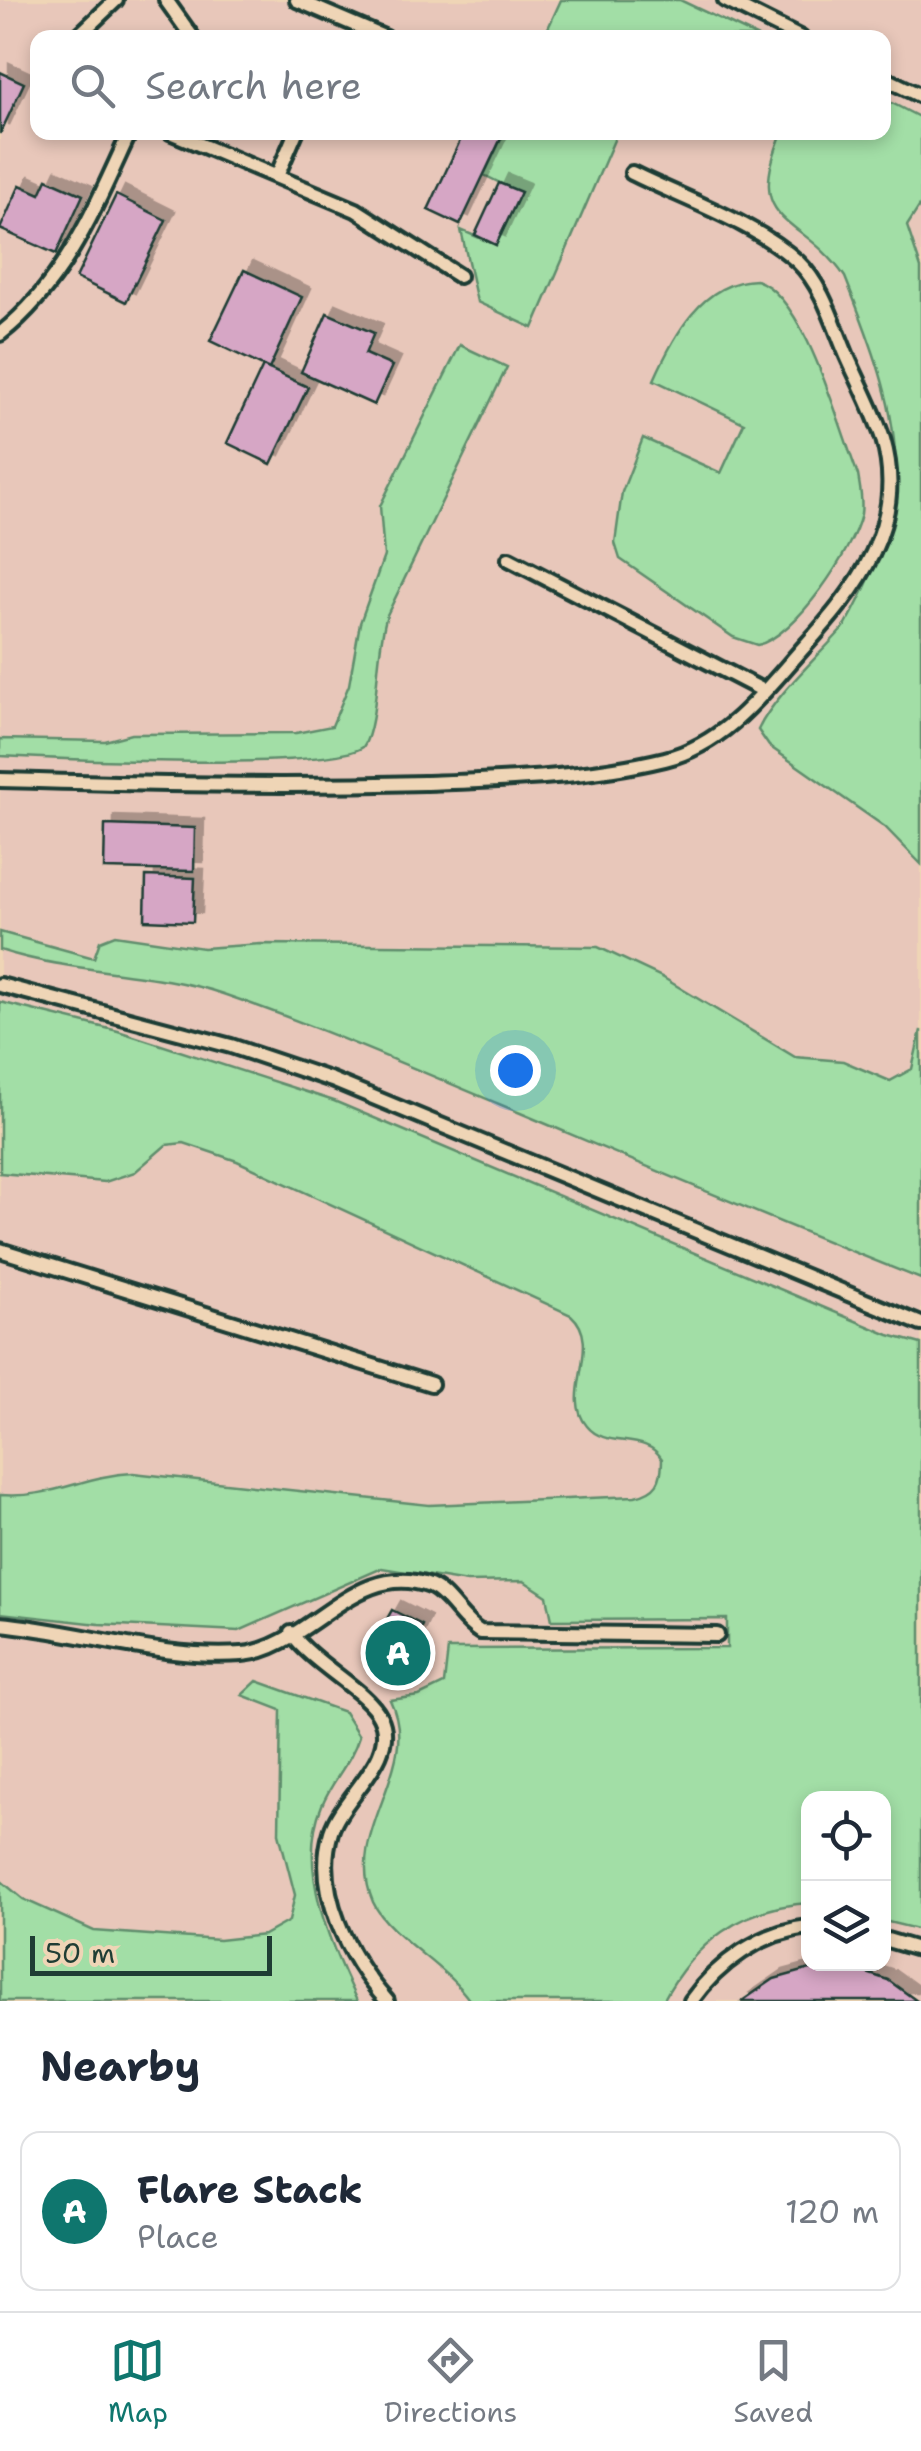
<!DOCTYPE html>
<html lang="en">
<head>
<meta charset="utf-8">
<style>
	body { margin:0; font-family:"Shantell Sans",sans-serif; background:#f6f6f7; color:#1f2937 }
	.controls { position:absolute; right:30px; bottom:30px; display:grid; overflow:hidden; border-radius:20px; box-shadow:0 5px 15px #0003 }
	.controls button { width:90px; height:90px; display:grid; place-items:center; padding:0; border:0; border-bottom:2px solid #e0e1e3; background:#fff; color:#1f2937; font:50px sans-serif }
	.scale { position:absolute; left:30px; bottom:25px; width:242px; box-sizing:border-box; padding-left:10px; border:5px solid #1f3d34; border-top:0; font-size:28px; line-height:35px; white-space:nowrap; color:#1f3d34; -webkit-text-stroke:8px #efd5b6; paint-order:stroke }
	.you { position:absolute; left:515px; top:1070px; width:35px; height:35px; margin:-25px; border:8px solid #fff; border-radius:50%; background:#1a73e8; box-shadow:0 0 0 15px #1a73e833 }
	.badge { display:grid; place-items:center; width:65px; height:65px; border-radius:50%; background:#0f766e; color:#fff; font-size:32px; font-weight:700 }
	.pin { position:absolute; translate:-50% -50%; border:5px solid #fff; box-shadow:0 2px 10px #0006 }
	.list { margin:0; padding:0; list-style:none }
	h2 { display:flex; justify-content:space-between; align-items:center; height:130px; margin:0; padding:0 40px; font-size:42px }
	h2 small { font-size:32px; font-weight:400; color:#747a83 }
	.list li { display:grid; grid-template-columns:65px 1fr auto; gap:30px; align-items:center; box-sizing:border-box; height:160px; margin:0 20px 20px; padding:0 20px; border:2px solid #e0e1e3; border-radius:20px }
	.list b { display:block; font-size:38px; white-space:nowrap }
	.list p { margin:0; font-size:32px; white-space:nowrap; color:#747a83 }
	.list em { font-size:32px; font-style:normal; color:#747a83 }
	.icon { flex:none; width:55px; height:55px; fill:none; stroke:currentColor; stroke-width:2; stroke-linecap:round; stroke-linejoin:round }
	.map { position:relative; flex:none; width:921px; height:2001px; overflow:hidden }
	.search { position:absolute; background:#fff; box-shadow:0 5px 15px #0003; left:30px; right:30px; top:30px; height:110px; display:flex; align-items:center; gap:25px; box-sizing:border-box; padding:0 35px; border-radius:20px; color:#747a83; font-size:38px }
	.sheet { height:310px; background:#fff }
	nav { display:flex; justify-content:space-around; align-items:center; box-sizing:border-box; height:140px; border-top:2px solid #e0e1e3; background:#fff; font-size:28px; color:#747a83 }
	nav a { display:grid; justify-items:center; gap:5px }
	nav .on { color:#0f766e }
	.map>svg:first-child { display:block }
	.built { fill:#e8c7ba; fill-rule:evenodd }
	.green { fill:#a2dea6; stroke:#608e6d; stroke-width:2.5 }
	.building { fill:#d6a6c5; stroke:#1f3d34; stroke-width:2.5; filter:url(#shadow) }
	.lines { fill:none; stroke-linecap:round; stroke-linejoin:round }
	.service-casing { stroke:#1f3d34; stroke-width:20 }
	.service { stroke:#efd5b6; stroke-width:12 }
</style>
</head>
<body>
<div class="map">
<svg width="921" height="2001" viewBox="0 0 921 2001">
	<defs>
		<filter id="shadow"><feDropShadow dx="9" dy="-9" stdDeviation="0" flood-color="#0004"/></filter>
	</defs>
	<rect width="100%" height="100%" fill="#efd5b6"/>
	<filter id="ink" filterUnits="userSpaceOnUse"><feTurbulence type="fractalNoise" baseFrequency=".01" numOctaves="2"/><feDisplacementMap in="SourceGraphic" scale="20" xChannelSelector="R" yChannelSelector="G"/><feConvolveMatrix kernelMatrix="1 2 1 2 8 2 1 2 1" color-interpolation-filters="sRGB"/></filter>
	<g filter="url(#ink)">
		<!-- built -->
		<path class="built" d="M0 0H921V2001H0ZM38 38H884V132H38ZM808 1798H884V1964H808Z"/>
		<!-- green -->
		<path class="green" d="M561 0H680L758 37H544Z
			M884 99 921 118V204L907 226 921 268V864L885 827 769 746 758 730C773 697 821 654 846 625 921 489 902 420 845 277 801 212 742 229 782 133L884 132Z
			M504 133H617L533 328 477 302 461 230 496 245 520 193 484 175Z
			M756 280C805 295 839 427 858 475 860 488 863 500 861 514 853 550 795 637 757 645L733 637 620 559 615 543 622 492 643 438 721 473 744 423 654 380C673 337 702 281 756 280Z
			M460 345 507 367 387 615C375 650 379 725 363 747 329 771 56 759 0 756V739L105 741 131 734 296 733 332 726 349 685 360 623 384 556 380 506Z
			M0 932 94 958 100 941 115 935 203 948 261 944 598 947 662 977 795 1057 843 1061 890 1081 912 1069 921 1030V1279C779 1223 639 1163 499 1104 408 1066 317 1026 223 994 151 970 73 974 0 950Z
			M0 1002 118 1031 334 1101 889 1335 921 1344V1930L884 1921V1798H808V1903C742 1907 694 1943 663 2001H470C445 1964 389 1937 373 1902 342 1830 424 1769 390 1700L419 1696 444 1684 448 1649 727 1648V1619L552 1620 547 1596 524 1581 467 1582 382 1568 239 1631 99 1624 0 1613V1495C53 1499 84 1475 133 1473L429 1505 635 1496C657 1491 662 1481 662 1459 645 1431 606 1450 587 1426 560 1395 604 1344 571 1315L237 1161 184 1143 166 1145 135 1172 105 1182 0 1173Z
			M257 1681 344 1712 359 1736C351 1763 332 1780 322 1805 296 1867 330 1945 357 2001H0V1880L23 1899 94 1931 219 1940 264 1935 289 1921 295 1895 279 1833 281 1710 242 1695Z"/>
		<!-- building -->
		<path class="building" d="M0 72 24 83 0 134Z
			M464 132H504L460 225 428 210Z
			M47 179 83 195 56 254 0 229 20 185 40 194Z
			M499 183 521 192 496 245 475 235Z
			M116 195 166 220 126 302 76 278Z
			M244 270 302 297 269 369 210 341Z
			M327 313 374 333 365 354 392 366 374 405 301 372Z
			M263 366 308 387 271 464 227 443Z
			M105 825 195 828 194 871 104 869Z
			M146 876 195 878 193 922 145 920Z
			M392 1610 422 1625 407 1657 399 1663 388 1655 395 1631 383 1626Z
			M388 1653a10 10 0 1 1 20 0a10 10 0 1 1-20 0Z
			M814 1968 864 1972 888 1980 917 2001H742L774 1979Z"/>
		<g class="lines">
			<!-- service casing -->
			<g class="service-casing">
				<path id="service" d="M166 0 193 38
					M297 0 386 38
					M725 0 801 38
					M76 38 116 0
					M884 78 921 96
					M170 132 356 210 459 276
					M277 176 296 132
					M0 334C66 282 95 207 130 132
					M509 559 764 691
					M0 780C141 784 283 787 424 783 504 780 587 778 665 759 726 744 764 692 804 647 857 589 908 524 883 439 874 411 859 383 847 356 834 326 823 286 798 262 758 224 682 198 632 173
					M0 985 231 1046 332 1080 921 1324
					M0 1250 431 1384
					M0 1624C79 1631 163 1660 242 1654 308 1649 357 1558 430 1586 449 1594 461 1621 480 1632L717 1635
					M291 1633C314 1665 368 1691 380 1717 400 1757 342 1796 331 1832 313 1890 349 1959 387 2001
					M884 1939 921 1950
					M691 2001C718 1963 761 1932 808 1927"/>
			</g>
			<!-- service -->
			<use href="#service" class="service"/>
		</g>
	</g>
</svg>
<div class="controls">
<button><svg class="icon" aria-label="locate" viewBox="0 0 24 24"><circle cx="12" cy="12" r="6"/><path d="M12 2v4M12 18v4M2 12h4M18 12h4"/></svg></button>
<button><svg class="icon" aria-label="layers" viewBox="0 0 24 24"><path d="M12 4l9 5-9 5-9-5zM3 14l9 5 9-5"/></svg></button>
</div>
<div class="scale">50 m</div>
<div class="you"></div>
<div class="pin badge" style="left:398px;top:1653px">A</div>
<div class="search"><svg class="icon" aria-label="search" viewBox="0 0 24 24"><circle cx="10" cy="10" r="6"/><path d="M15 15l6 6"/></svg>Search here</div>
</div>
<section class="sheet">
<h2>Nearby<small></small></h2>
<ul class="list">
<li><span class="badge">A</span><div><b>Flare Stack</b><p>Place</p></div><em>120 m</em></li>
</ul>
</section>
<nav>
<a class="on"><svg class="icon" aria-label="map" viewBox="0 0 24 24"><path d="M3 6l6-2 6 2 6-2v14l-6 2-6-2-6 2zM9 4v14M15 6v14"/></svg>Map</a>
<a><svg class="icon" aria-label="directions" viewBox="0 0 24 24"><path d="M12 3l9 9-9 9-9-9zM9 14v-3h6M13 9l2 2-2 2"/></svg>Directions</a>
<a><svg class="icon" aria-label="saved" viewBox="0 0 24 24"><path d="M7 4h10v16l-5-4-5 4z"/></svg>Saved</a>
</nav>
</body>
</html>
